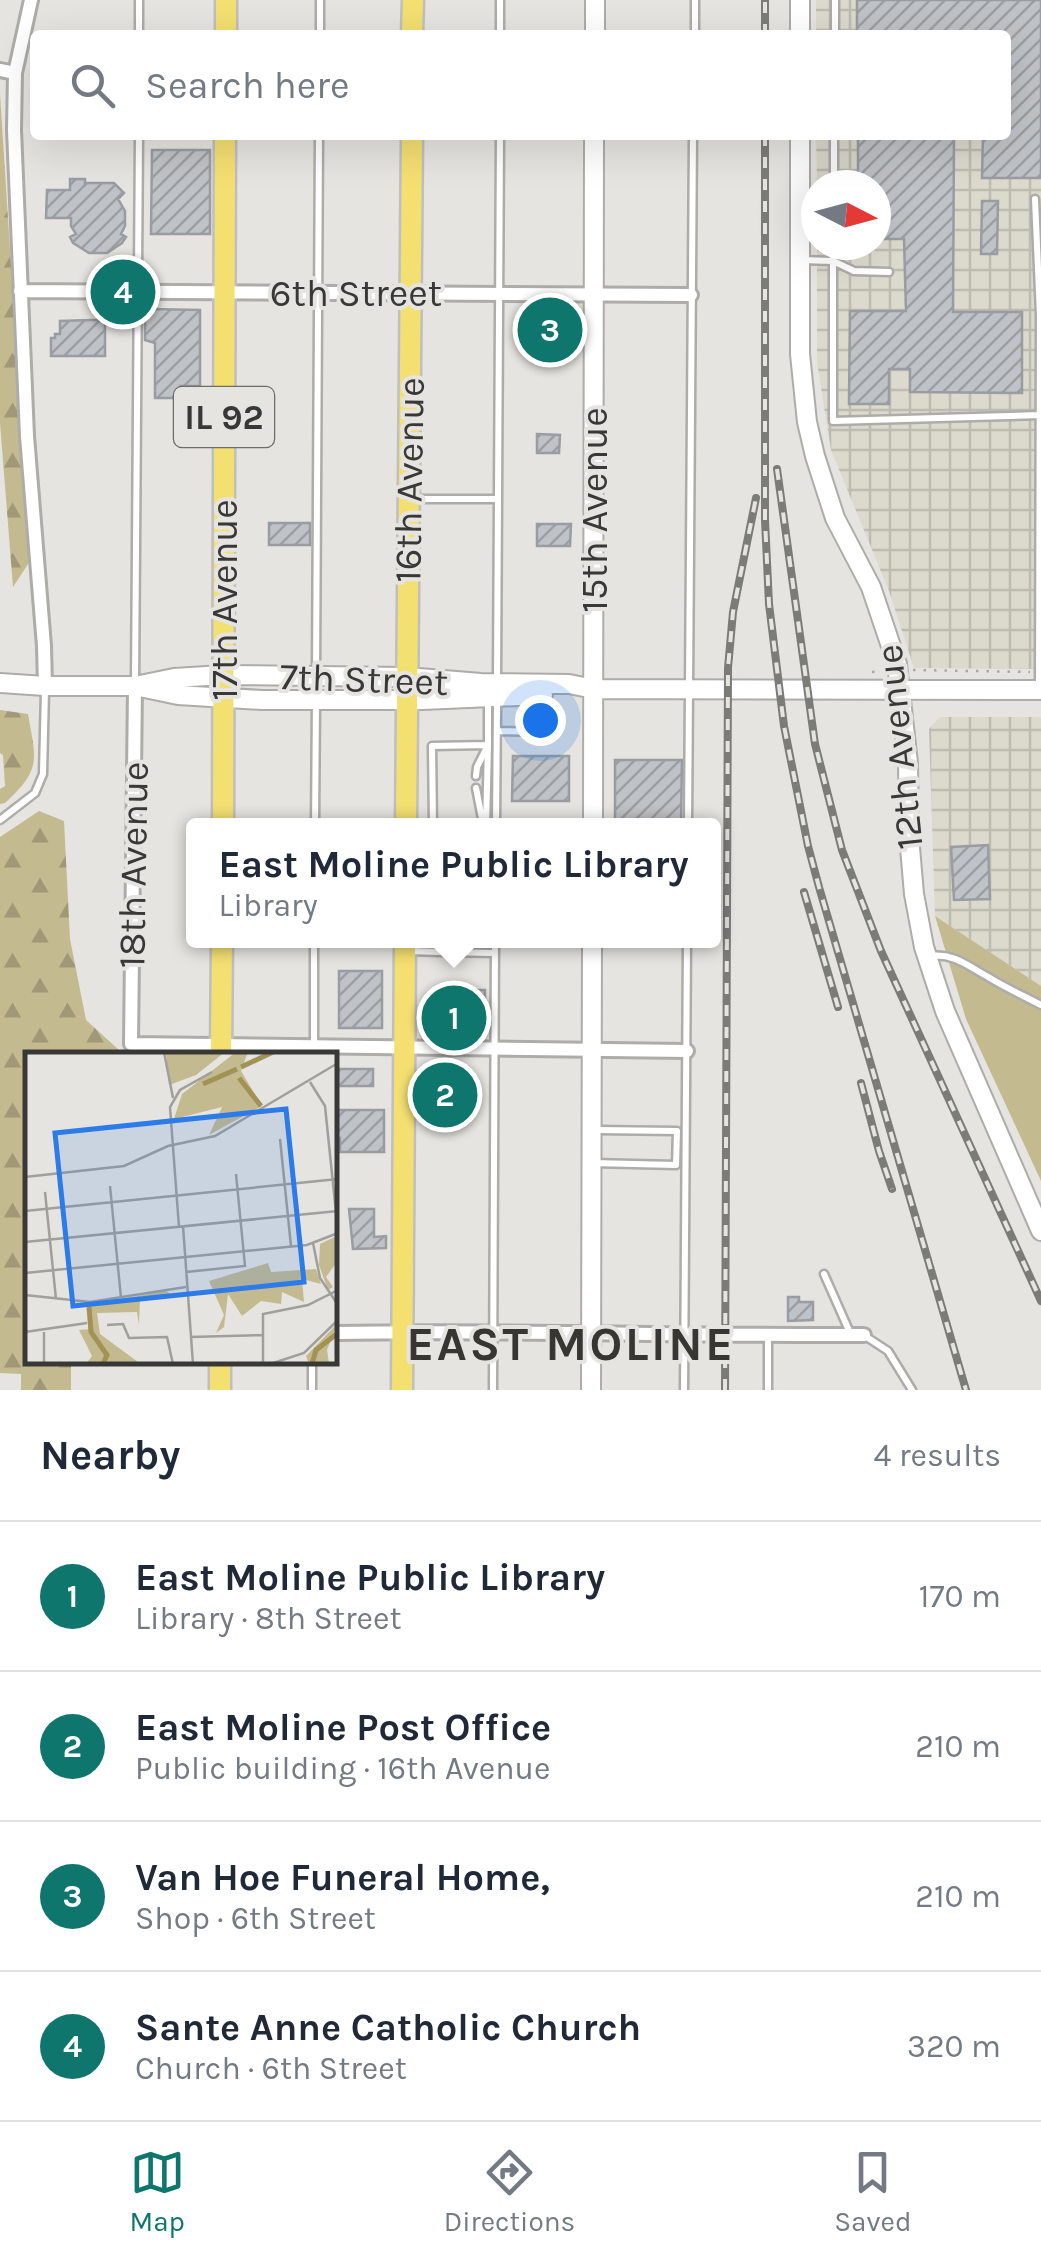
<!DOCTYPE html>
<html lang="en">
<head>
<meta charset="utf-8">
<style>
	body { margin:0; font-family:Karla,sans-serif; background:#f6f6f7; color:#1f2937 }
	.compass { position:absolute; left:801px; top:170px; width:90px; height:90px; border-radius:50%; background:#fff; box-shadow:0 10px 40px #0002; rotate:96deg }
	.you { position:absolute; left:540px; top:720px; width:35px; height:35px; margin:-25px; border:8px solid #fff; border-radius:50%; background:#1a73e8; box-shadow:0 0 0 15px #1a73e833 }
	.badge { display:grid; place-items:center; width:65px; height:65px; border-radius:50%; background:#0f766e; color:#fff; font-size:32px; font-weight:700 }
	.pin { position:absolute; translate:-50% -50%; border:5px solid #fff; box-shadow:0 2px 10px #0006 }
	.popup { position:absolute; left:186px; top:818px; width:535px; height:130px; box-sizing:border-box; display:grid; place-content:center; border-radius:10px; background:#fff; filter:drop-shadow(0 2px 8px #0005); font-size:32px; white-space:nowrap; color:#747a83 }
	.popup b { font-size:38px; color:#1f2937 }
	.popup::after { content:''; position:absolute; left:50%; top:100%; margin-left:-20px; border:20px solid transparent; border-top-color:#fff }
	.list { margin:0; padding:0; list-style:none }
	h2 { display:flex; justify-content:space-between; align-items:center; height:130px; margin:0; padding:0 40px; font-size:42px }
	h2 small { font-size:32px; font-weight:400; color:#747a83 }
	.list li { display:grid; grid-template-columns:65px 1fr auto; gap:30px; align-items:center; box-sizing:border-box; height:150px; padding:0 40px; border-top:2px solid #e0e1e3 }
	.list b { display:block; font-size:38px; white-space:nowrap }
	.list p { margin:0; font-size:32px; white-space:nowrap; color:#747a83 }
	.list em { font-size:32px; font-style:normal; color:#747a83 }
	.icon { flex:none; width:55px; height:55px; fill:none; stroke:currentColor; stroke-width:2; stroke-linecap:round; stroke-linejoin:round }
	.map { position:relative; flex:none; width:1041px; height:1390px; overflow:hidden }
	.search { position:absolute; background:#fff; box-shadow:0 10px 40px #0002; left:30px; right:30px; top:30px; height:110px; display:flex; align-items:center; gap:25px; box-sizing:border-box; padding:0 35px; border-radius:10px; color:#747a83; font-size:38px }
	.sheet { height:730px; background:#fff }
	nav { display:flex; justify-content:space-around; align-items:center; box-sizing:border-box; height:140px; border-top:2px solid #e0e1e3; background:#fff; font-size:28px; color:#747a83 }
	nav a { display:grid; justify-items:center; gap:5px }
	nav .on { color:#0f766e }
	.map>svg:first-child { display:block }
	.industrial { fill:url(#industrial-grid) }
	.forest { fill:url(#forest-firs) }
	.park { fill:#c4ba90 }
	.building { fill:url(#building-hatch); stroke:#999ca0; stroke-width:2.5 }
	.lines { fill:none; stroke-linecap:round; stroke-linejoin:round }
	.lane-casing { stroke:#adaca8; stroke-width:11 }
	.street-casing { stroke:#adaca8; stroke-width:18 }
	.secondary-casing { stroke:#adaca8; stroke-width:22 }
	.primary-casing { stroke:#bfbfbf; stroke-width:25 }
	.path { stroke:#a7a7a4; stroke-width:2.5; stroke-dasharray:2.5 8; stroke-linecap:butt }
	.lane { stroke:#fff; stroke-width:6 }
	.street { stroke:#fff; stroke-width:12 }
	.secondary { stroke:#fff; stroke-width:18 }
	.primary { stroke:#f4df71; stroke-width:20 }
	.rail-casing { stroke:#7b7b78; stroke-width:8 }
	.rail { stroke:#e5e4e0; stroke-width:4; stroke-dasharray:11; stroke-linecap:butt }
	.labels { text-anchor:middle; stroke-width:8; stroke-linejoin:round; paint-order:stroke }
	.shield { fill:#e5e4e0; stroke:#6c6c69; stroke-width:2.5 }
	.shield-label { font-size:35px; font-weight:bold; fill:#383836 }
	.street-label { font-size:38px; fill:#383836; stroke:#e5e4e0 }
	.district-label { font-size:48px; font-weight:bold; letter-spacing:2.5px; fill:#373632; stroke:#e5e4e0 }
	.inset-river { fill:none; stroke:#a29254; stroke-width:5 }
	.inset-road { fill:none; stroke:#a09f9c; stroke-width:2.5 }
	.view { fill:#2c7be7; fill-opacity:0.15; stroke:#2c7be7; stroke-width:5 }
	.inset-edge { fill:none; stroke:#383836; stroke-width:5 }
</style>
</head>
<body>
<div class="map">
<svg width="1041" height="1390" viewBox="0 0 1041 1390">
	<defs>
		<pattern id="industrial-grid" width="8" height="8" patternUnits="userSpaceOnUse" patternTransform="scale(2.5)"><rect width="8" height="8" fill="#dcd9cd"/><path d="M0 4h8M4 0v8" fill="none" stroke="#bebbb1"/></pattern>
		<pattern id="forest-firs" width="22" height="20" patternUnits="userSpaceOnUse" patternTransform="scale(2.5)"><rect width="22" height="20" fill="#c4ba90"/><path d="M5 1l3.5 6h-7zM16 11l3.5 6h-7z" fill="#a09876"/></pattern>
		<pattern id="building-hatch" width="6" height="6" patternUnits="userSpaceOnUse" patternTransform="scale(2.5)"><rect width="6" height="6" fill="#bfc2c6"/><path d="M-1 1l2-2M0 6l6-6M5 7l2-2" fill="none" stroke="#9c9fa2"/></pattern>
	</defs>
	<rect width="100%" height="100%" fill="#e5e4e0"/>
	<!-- industrial -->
	<path class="industrial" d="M816 0H1041V669L914 668 889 591 831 450 817 362V245H876V185H817L816 135H1006V35H816Z
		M940 717H1041V986L935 916 929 729Z"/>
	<!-- forest -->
	<path class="forest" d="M0 94 30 561 13 587 0 423Z
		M0 710 28 714C36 760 42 769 5 803L0 804V789L5 786 3 755 0 753Z
		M39 811 64 821 70 939 86 1020 119 1050V1055H28V1362L71 1363V1390H21V1374L0 1373V837Z"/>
	<!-- park -->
	<path class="park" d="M935 916 1041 986V1181L966 1019Z"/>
	<!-- building -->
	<path class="building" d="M857 0H1041V178H982L983 135H1006V35H857Z
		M858 135H954L953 312H1022V393L910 392V369H889V404H849L850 311H906L904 239H876V185H858Z
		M152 150H210V234H151Z
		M70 179H85V183H114L124 193 118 199 125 211V226L121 234 126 237 122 243 107 253H89L73 243 70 237 76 234 71 226V218H46L47 190H70Z
		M982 201H998L997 254H981Z
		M149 309 200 310V386H180V398H155V343L145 340V312H149Z
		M91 320H105V356H51V338H55V334H60V321Z
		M537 434 560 435 559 453H537Z
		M269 523H310V545H269Z
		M537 524H571L570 546H537Z
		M513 756H569V801H512Z
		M615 760H682L681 826H615Z
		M988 845 990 899 954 900 951 847Z
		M339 971H382V1028H339Z
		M434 990H485L484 1036H423L424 1000H434Z
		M335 1069H373V1086H335Z
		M335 1110H384V1152H340V1138H335Z
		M349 1209H374V1237L386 1236V1248L353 1249Z
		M788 1297H799V1302H813V1320L788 1321Z"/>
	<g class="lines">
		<!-- lane casing -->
		<g class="lane-casing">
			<path id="lane" d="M139 35V0
				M320 35V0
				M500 35V0
				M695 35V0
				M835 35V0
				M834 185V135
				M1035 199 1040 315 1039 689
				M801 260 833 261V245
				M889 272 854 271 833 261V421L1040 415
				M414 499H498
				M316 674 319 135
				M497 679 500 135
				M135 685 139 135
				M497 731 555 732
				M476 776 477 767 488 745V700
				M476 788 483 824
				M0 820 35 793 43 774 45 690
				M315 826 316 701
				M417 826H425
				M433 826 432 746 488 745 486 826
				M496 826 497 702
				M688 826 693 135
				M442 940 441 952 495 953
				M408 951 441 952
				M930 956C955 953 969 967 990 978 1006 988 1024 996 1041 1005
				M314 1055V940
				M592 1163 676 1165 677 1131 596 1130
				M824 1274 851 1335
				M865 1336 888 1351 912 1390
				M312 1390V1362
				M493 1390 495 940
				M684 1390 687 940
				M768 1390V1336"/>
		</g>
		<!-- street casing -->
		<g class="street-casing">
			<path id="street" d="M31 0 15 73 14 130 27 436 44 646 45 686
				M0 70 15 73
				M20 291 691 295
				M135 686 131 1044 687 1051
				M335 1333C511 1330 687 1336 864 1335"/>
		</g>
		<!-- secondary casing -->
		<g class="secondary-casing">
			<path id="secondary" d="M595 35V0
				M800 35V0
				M800 135V354L807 422 815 456 835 518 871 587 897 664 908 763 909 836 914 894 924 947 945 1011 1041 1231
				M0 683 45 686H135L178 695 262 700H422L543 695
				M135 686 174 678 223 675 316 676 406 677 481 683 569 684 594 689 1041 690
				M593 826 594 135
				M591 1390 592 940"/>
		</g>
		<!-- primary casing -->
		<g class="primary-casing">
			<path id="primary" d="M226 35V0
				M412 35 413 0
				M223 826 225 135
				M406 826 412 135
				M221 1055 222 940
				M220 1390V1362
				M402 1390 405 940"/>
		</g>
		<!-- path -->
		<path class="path" d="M913 670 1030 672
			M872 672 885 671"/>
		<!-- lane -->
		<use href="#lane" class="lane"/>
		<!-- street -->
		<use href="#street" class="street"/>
		<!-- secondary -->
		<use href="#secondary" class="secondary"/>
		<!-- primary -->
		<use href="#primary" class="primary"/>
		<!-- rail casing -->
		<g class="rail-casing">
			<path id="rail" d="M765 35V0
				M765 135V520L769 604 784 726 808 846 819 887 966 1390
				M777 469 815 744 842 850 881 951 1041 1301
				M804 892 838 1007
				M861 1083 879 1151 892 1189
				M725 1390 728 668 733 612 756 498"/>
		</g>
		<!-- rail -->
		<use href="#rail" class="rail"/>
	</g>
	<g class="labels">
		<!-- shield labels -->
		<rect class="shield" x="174" y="387" width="100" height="60" rx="8"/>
		<g class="shield-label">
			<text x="224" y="429">IL 92</text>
		</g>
		<!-- street labels -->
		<g class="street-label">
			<text x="356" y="306">6th Street</text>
			<text transform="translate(409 480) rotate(-89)" y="13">16th Avenue</text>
			<text transform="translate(594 510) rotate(-90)" y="13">15th Avenue</text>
			<text transform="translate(224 600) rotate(-90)" y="13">17th Avenue</text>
			<text transform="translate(364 679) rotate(2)" y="13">7th Street</text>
			<text transform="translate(899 747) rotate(-96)" y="13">12th Avenue</text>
			<text transform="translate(133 865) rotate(-89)" y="13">18th Avenue</text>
		</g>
		<!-- district labels -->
		<g class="district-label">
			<text x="571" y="1360">EAST MOLINE</text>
		</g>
	</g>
	<!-- overview -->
	<g transform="translate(25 1052)">
		<rect width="312" height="312" fill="#e5e4e0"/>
		<path d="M312 184V210L301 225 308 235 303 238 294 213 295 192ZM243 211 246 220 291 217 296 232 277 227 279 250 257 240 256 252 236 249 217 264 203 242 199 275 191 281 199 263 184 229ZM141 239 146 242 115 247 114 273 112 260 72 261 75 282 113 310 125 312H61L67 304 54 278 67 277 63 253Z" fill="#c4ba90"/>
		<path d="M141 0H200L171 23 144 33ZM211 0H223L216 19 237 54 184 83 197 55 149 67 157 42ZM312 272 302 298 304 312H284L281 304Z" fill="#c4ba90"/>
		<path class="inset-river" d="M216 15 248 0M214 26 236 54M178 32 212 17M64 255 66 280 82 303 78 312M287 312 291 298 313 281"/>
		<path class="inset-road" d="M139 0 148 46M285 30 300 54 313 180M255 87 266 194M0 125 99 114 143 94 190 84 313 11M85 134 96 246M20 140 31 247M0 159 313 127M158 174 168 312M154 175 145 55 155 38 187 20M0 190 313 159M288 191 295 226 313 253M161 220 220 214 211 122M0 221 282 193 313 181M0 243 65 250 161 235M82 273 98 272 104 286 142 285 148 312M0 280 62 271M19 280V312M165 285 238 283M238 312V262L283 253 313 238M245 312 279 301 313 268"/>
		<path class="view" d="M261 57 279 230 48 254 30 81Z"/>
		<rect width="312" height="312" class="inset-edge"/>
	</g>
</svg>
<svg class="compass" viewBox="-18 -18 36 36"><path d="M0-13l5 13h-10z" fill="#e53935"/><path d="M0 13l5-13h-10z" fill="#747a83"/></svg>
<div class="you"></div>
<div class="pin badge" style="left:454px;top:1018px">1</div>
<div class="popup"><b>East Moline Public Library</b>Library</div>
<div class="pin badge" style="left:445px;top:1095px">2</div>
<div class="pin badge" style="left:550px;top:330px">3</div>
<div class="pin badge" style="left:123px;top:292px">4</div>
<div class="search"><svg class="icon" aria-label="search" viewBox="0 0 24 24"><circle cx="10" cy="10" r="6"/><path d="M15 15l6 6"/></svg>Search here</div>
</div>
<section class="sheet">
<h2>Nearby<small>4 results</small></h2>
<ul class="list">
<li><span class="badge">1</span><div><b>East Moline Public Library</b><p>Library · 8th Street</p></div><em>170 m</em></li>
<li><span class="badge">2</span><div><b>East Moline Post Office</b><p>Public building · 16th Avenue</p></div><em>210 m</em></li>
<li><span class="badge">3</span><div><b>Van Hoe Funeral Home,</b><p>Shop · 6th Street</p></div><em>210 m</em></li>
<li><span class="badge">4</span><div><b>Sante Anne Catholic Church</b><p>Church · 6th Street</p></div><em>320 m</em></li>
</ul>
</section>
<nav>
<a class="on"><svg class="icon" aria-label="map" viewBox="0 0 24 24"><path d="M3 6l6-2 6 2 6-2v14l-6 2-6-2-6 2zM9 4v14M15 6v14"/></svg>Map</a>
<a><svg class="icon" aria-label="directions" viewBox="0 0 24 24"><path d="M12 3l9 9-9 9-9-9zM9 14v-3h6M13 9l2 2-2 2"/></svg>Directions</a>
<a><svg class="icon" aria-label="saved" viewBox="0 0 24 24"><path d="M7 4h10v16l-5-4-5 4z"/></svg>Saved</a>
</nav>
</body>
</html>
